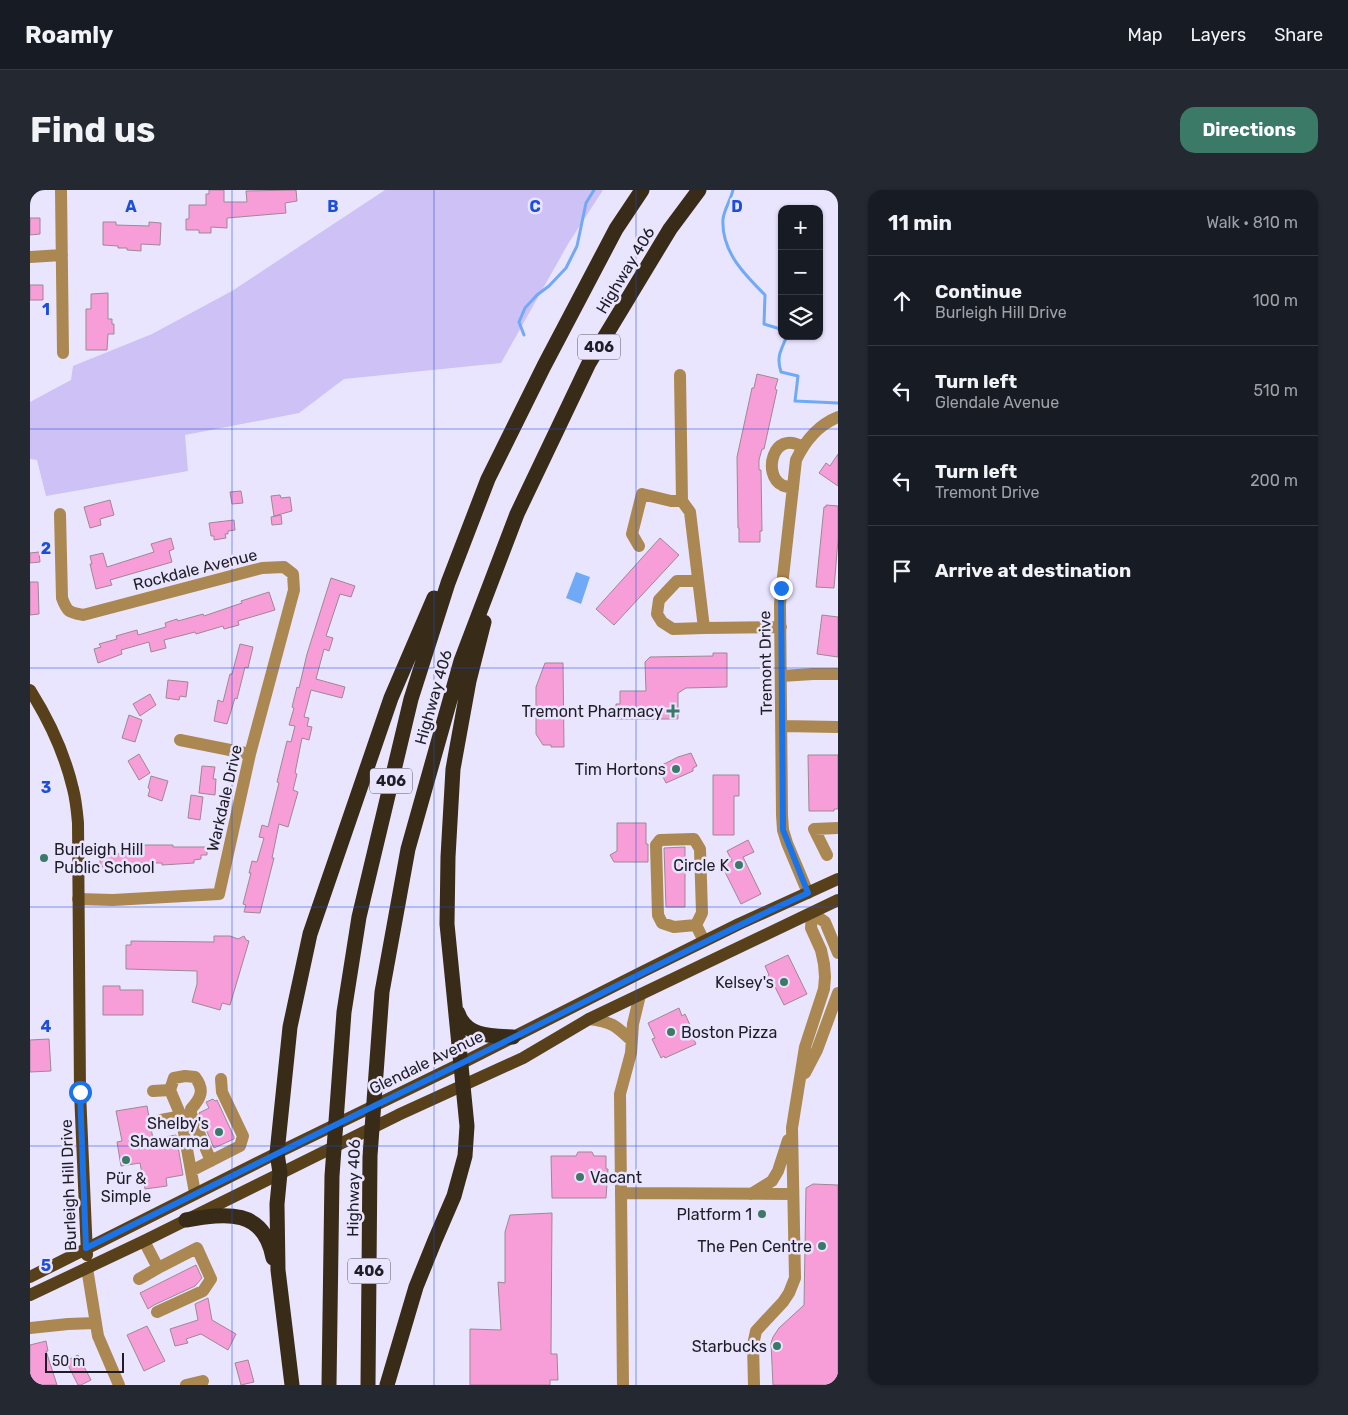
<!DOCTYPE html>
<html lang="en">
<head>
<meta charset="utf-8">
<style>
	body { margin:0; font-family:Rubik,sans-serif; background:#242831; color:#f1f3f6 }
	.controls { position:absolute; right:15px; top:15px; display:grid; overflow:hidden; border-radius:10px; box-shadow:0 1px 4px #0004 }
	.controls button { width:45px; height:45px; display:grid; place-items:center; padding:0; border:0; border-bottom:1px solid #363941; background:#171b24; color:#f1f3f6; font:25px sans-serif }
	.scale { position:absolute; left:15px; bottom:12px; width:79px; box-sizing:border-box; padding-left:5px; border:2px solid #1f1d25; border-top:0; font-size:14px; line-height:18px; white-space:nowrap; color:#1f1d25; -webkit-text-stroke:4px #eae5fe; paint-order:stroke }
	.stop { position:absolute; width:15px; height:15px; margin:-11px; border:4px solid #1a73e8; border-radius:50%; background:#fff }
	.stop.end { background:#1a73e8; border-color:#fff; box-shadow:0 1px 5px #0008 }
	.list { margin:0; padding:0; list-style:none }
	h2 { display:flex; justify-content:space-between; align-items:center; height:65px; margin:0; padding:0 20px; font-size:21px }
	h2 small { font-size:16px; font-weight:400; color:#9ea1a6 }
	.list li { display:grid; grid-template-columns:32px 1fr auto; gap:15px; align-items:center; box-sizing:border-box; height:90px; padding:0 20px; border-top:1px solid #363941 }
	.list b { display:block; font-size:19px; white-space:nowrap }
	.list p { margin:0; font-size:16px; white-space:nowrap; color:#9ea1a6 }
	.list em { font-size:16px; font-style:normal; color:#9ea1a6 }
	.icon { flex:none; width:28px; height:28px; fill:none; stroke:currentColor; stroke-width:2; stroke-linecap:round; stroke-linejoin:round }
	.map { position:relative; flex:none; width:808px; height:1195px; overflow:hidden; border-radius:15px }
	header { display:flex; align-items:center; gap:30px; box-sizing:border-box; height:70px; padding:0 25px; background:#171b24; border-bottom:1px solid #363941 }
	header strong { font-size:24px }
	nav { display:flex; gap:28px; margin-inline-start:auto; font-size:18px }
	.intro { display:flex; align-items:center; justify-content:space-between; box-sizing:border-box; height:120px; padding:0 30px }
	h1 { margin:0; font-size:35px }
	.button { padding:12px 22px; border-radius:15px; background:#3b7a67; color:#fff; font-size:18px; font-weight:700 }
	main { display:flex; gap:30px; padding:0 30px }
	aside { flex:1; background:#171b24; border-radius:15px; box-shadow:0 1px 4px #0004 }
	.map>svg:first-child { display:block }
	.green { fill:#cdc1f5 }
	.water { fill:#70aaf6 }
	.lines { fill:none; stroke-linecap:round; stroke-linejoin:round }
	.stream { stroke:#70aaf6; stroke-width:3 }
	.building { fill:#f79ed8; stroke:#9e8795 }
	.minor { stroke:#ab8851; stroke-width:12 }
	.major { stroke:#58411a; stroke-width:12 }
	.highway { stroke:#382b17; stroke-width:15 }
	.route { stroke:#1a73e8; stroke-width:6 }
	.grid { fill:none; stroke:#1d4ed8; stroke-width:1; stroke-opacity:0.55 }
	.poi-dot { fill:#3b7a67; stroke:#eae5fe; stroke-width:2 }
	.labels { text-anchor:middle; stroke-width:5; stroke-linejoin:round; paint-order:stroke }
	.shield { fill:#eae5fe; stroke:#5c5966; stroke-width:1 }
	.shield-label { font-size:15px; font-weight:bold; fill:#1f1d25 }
	.street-label { font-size:16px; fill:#1f1d25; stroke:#eae5fe }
	.poi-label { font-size:16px; fill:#1f1d25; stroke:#eae5fe; text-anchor:end }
	.grid-label { font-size:16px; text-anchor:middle; font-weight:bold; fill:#1d4ed8; stroke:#eae5fe; stroke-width:5; stroke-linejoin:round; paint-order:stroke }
</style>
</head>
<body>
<header>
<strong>Roamly</strong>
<nav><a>Map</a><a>Layers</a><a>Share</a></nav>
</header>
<div class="intro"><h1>Find us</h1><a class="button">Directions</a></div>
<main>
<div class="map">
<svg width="808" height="1195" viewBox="0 0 808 1195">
	<rect width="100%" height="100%" fill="#eae5fe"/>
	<!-- green -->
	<path class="green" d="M355 0H573L538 54 471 173 314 189 269 223 155 245 158 281 16 306 7 270 0 269V212L41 190 43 176 122 144 202 101Z"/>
	<!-- water -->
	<path class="water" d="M546 382 560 387 551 414 536 408Z"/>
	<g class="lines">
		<!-- stream -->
		<path class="stream" d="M703 0C701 9 694 20 693 29 691 61 714 84 735 105L734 134 747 138 752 141
			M494 145 489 132 495 118 507 105 519 96 536 78 547 56 556 13 564 0
			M757 146C751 160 746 167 751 182L768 186 765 211 808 213"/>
	</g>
	<!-- building -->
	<path class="building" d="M179 0H194V12H217L216 1 266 0 267 11 255 13 256 23 197 28V38L181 37V43H169V40H156V29H159V15H176V4H179Z
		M0 28H10V44L0 45Z
		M73 32H86V35L119 36V32L131 33 130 55 111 54V61L97 60V58H88V56L73 55Z
		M0 95H13V110H0Z
		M78 103V129H82V134H84V144H78L77 160H56V119H61V104Z
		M727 184 748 189 745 199 747 200 734 259H732L729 270V280H731L732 341H730V352H709V338H708L707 267 722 198H724Z
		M808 264V296L789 283 796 273 800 276Z
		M211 301 213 313 202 314 200 302Z
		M250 305 251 308 260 307 262 321 244 326 241 306Z
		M80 310 84 325 70 329 71 335 60 338 54 317Z
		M796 315 808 316V350L804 398 786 397 794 317H796Z
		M251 325 252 334 242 335 241 327Z
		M204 330 205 340 198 341V344H195L196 348 184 350V346H181L179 333Z
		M141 348 144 359 139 361 142 372 80 390 82 395 66 399 60 374H62L60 366 73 363 77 377 124 362 121 354Z
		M630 348 649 365 584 435 566 419Z
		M9 362 10 372 0 373V363Z
		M301 388 325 396 321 407 310 404 296 446 303 448 299 461 294 459 286 489 315 497 312 508 281 500 274 527 279 528 277 536 282 537 279 550 272 548 265 583 267 584 263 600 268 602 258 637 249 634 242 668H244L230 723 214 722 216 715 213 714 221 683H219L222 671 227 672 234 648 229 647 232 635 238 637 249 593 247 592 257 551 261 552 265 536 259 535 264 518 262 517 267 497 269 498 277 464Z
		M0 392H8L9 424 0 425Z
		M239 402 245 420 208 431 209 435 194 439 193 436 166 444 165 442 134 450 136 458 121 462 119 452 91 460 92 464 68 473 64 459 71 457 69 454 87 449 86 446 107 440 108 445 136 437 135 433 147 429 148 431 173 424 174 426 212 413 211 411Z
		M792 425 808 427V467L787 464Z
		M210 454 223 457 218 478 215 477 207 509 205 508 197 534 184 531 188 510 193 512 200 484H202Z
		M683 463H697V497L656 498 648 503V529H586V514H590V501H616L615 472 620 467 683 466Z
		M515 473H533L534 557H521V555H513L506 544V497Z
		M138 490 158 492 156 507 150 506 149 510 136 508Z
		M120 504 126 515 110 526 103 514Z
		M99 525 112 530 105 552 92 548Z
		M661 563 667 576 663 578V581L636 593 628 577 648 567Z
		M109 564 120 583 109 590 98 571Z
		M778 565H808V619H804V621H779Z
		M172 576 185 577 183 589H186L185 605 169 603Z
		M683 585H709V606H704V645H683Z
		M121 586 138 591 132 611 118 606 120 599 118 598Z
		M161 605 173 607 170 630 158 628Z
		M587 633H616V654H618V672H584L580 665 587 661Z
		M718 650 724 662 713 667 731 704 711 714 692 676 702 671 697 661Z
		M104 655H143V657H177V665H171V669L164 670V673L132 675V673H103V675L92 674V676L70 677V664H96V661L102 660Z
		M655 657V717H636L634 658Z
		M184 746H200L208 749 214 746 216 750 219 751 200 815 192 813 190 820 162 812 167 794V781L96 779V755H101V751L184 752Z
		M758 765 777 804 754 815 745 797 741 799 735 787 739 785 735 776Z
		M73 796H90V800H113V825H73Z
		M649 818 652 826 655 824 660 835 657 836 666 854 635 868 634 866 631 868 622 849 625 848 618 833Z
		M19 849 21 881 0 882V850Z
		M183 909 185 911 187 910 204 947V949L184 958 169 923 179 918 176 912Z
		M117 916 123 949 146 945 153 985 136 988 137 996 115 999 110 973 91 976 87 952 92 951 86 921Z
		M548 962H562L564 966H576V979H578L576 1008H522L521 966H546Z
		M783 994 808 995V1195H743L741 1153 743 1147 749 1138 774 1115 776 998Z
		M522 1023 521 1164H527L528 1190H520V1195H440V1139L471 1140 468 1092 475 1093V1042L480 1025Z
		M166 1075 172 1088 165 1096 124 1115 118 1119 110 1103Z
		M178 1108 182 1130 206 1144 198 1160 171 1144 156 1149 158 1153 145 1156 140 1139 168 1130 165 1114Z
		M117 1136 135 1171 114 1181 97 1145Z
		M16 1151 18 1161H16L27 1195H0V1155Z
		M48 1165 61 1190 51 1195H48L36 1171Z
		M218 1170 224 1192 211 1195 205 1173Z"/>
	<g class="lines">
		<!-- minor -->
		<path class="minor" d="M31 0 33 163
			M0 67 32 65
			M650 185 652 311
			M763 298C760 297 755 297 752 295 732 285 743 239 772 257
			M30 324 32 408C37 422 39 422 53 425L232 378 254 377 263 384 264 400 220 564 189 704 83 710 48 709
			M609 356 602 344 612 304 641 311H652L660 322 674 438 751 437
			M668 391H647L629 410 627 424 632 432 643 439 674 438
			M751 486 783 484H808
			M752 536 808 537
			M150 550 220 564
			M797 665 784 639 808 638
			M778 703 757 653 753 640 752 625 750 414 766 270C775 251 788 235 808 227
			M666 735 644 737 632 733 628 725 626 655 630 650 664 649 670 659 672 723 666 735 674 751
			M559 829C582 832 585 835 601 850
			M775 883 787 860 808 803
			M140 900 144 888 155 886 165 887C175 900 171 908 161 919V924L181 971
			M123 901 140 900 151 926 165 1003
			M131 930 158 925
			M161 981 210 956 213 946 192 902 191 889
			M592 1003 762 1004
			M721 1004 742 991 748 981 758 950
			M57 1078 68 1146 89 1195
			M109 1089 128 1078 114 1051
			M127 1122 173 1101 181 1089 167 1058 128 1078
			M0 1138 38 1134 66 1133
			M156 1195 173 1191
			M593 1195 590 904 601 863 603 834 610 805
			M724 1195 723 1155 726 1141 753 1112 759 1103 765 1088 762 938 775 857 794 799 795 787 794 774 791 760 781 738 782 723 795 732 808 763"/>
		<!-- major -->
		<path class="major" d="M0 500C19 530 35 565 43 599 46 610 47 622 48 633L50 902 57 1065
			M0 1087 247 963 430 874 614 781 709 734 808 689
			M0 1105 114 1051 368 925 493 868 559 829 808 710"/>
		<!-- highway -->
		<path class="highway" d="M428 823C436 847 461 846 483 847
			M156 1030C196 1023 234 1018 243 1068
			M262 1195 248 1080 247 1014 250 983 247 963 260 837 280 744 361 508 404 408
			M299 1195 302 986 314 822 329 727 381 509 418 393 458 289 514 176 586 39 612 0
			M338 1195 340 966 352 802 378 659 431 471 487 324 559 173 640 39 669 0
			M357 1195 386 1097 405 1050 424 1006 435 966 437 936 417 734 418 667 423 579 439 491 454 432"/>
	</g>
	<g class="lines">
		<!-- route -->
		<path class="route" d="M50 902 56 1058C181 996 305 935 430 874 546 817 660 757 778 703L753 640 751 398"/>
	</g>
	<!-- grid -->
	<path class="grid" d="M202 0V1195M404 0V1195M606 0V1195M0 239H808M0 478H808M0 717H808M0 956H808"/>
	<!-- markers -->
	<g class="poi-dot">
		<path d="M640.5 513.5h5v5h5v5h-5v5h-5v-5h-5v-5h5z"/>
		<circle cx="646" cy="579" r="5"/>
		<circle cx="14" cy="668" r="5"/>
		<circle cx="709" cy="675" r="5"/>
		<circle cx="754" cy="792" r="5"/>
		<circle cx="641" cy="842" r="5"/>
		<circle cx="189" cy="942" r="5"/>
		<circle cx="96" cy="970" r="5"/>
		<circle cx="550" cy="987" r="5"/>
		<circle cx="732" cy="1024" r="5"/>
		<circle cx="792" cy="1056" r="5"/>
		<circle cx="747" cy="1156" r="5"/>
	</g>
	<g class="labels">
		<!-- shield labels -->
		<g class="shield">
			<rect x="548" y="144.5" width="42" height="25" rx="4"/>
			<rect x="340" y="578.5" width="42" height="25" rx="4"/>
			<rect x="318" y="1068.5" width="42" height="25" rx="4"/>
		</g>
		<g class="shield-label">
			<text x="569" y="162">406</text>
			<text x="361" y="596">406</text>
			<text x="339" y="1086">406</text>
		</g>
		<!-- street labels -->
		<g class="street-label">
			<text transform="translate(595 80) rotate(-59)" y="6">Highway 406</text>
			<text transform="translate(165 379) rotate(-14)" y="6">Rockdale Avenue</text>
			<text transform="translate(735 473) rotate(-91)" y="6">Tremont Drive</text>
			<text transform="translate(403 507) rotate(-74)" y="6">Highway 406</text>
			<text transform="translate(194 608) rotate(-77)" y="6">Warkdale Drive</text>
			<text transform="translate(396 872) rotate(-26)" y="6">Glendale Avenue</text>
			<text transform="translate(38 995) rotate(-92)" y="6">Burleigh Hill Drive</text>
			<text transform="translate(323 998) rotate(-89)" y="6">Highway 406</text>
		</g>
		<!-- poi labels -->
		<g class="poi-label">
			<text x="633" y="527">Tremont Pharmacy</text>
			<text x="636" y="585">Tim Hortons</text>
			<text x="24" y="665" text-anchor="start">Burleigh Hill<tspan x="24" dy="18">Public School</tspan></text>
			<text x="699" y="681">Circle K</text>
			<text x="744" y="798">Kelsey's</text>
			<text x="651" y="848" text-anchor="start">Boston Pizza</text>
			<text x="179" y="939">Shelby's<tspan x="179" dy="18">Shawarma</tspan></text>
			<text x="560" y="993" text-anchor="start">Vacant</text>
			<text x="96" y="994" text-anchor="middle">Pür &amp;<tspan x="96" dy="18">Simple</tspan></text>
			<text x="722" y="1030">Platform 1</text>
			<text x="782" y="1062">The Pen Centre</text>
			<text x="737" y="1162">Starbucks</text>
		</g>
	</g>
	<g class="grid-label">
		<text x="101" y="22">A</text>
		<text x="303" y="22">B</text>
		<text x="505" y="22">C</text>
		<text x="707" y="22">D</text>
		<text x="16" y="125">1</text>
		<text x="16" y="364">2</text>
		<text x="16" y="603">3</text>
		<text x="16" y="842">4</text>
		<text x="16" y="1081">5</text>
	</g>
</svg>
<div class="controls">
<button>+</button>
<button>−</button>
<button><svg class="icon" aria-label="layers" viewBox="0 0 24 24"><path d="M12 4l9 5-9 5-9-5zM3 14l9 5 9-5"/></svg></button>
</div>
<div class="scale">50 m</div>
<div class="stop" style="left:50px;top:902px"></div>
<div class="stop end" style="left:751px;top:398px"></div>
</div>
<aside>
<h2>11 min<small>Walk · 810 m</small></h2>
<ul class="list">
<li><svg class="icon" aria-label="ahead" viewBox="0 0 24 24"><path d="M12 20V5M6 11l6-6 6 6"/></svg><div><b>Continue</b><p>Burleigh Hill Drive</p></div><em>100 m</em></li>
<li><svg class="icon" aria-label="left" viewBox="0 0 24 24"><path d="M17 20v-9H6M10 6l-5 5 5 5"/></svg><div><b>Turn left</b><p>Glendale Avenue</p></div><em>510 m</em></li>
<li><svg class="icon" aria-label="left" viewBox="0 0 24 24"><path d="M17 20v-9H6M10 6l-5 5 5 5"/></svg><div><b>Turn left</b><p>Tremont Drive</p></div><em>200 m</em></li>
<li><svg class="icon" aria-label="arrive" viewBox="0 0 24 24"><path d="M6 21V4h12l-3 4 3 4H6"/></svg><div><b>Arrive at destination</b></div></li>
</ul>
</aside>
</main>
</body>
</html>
